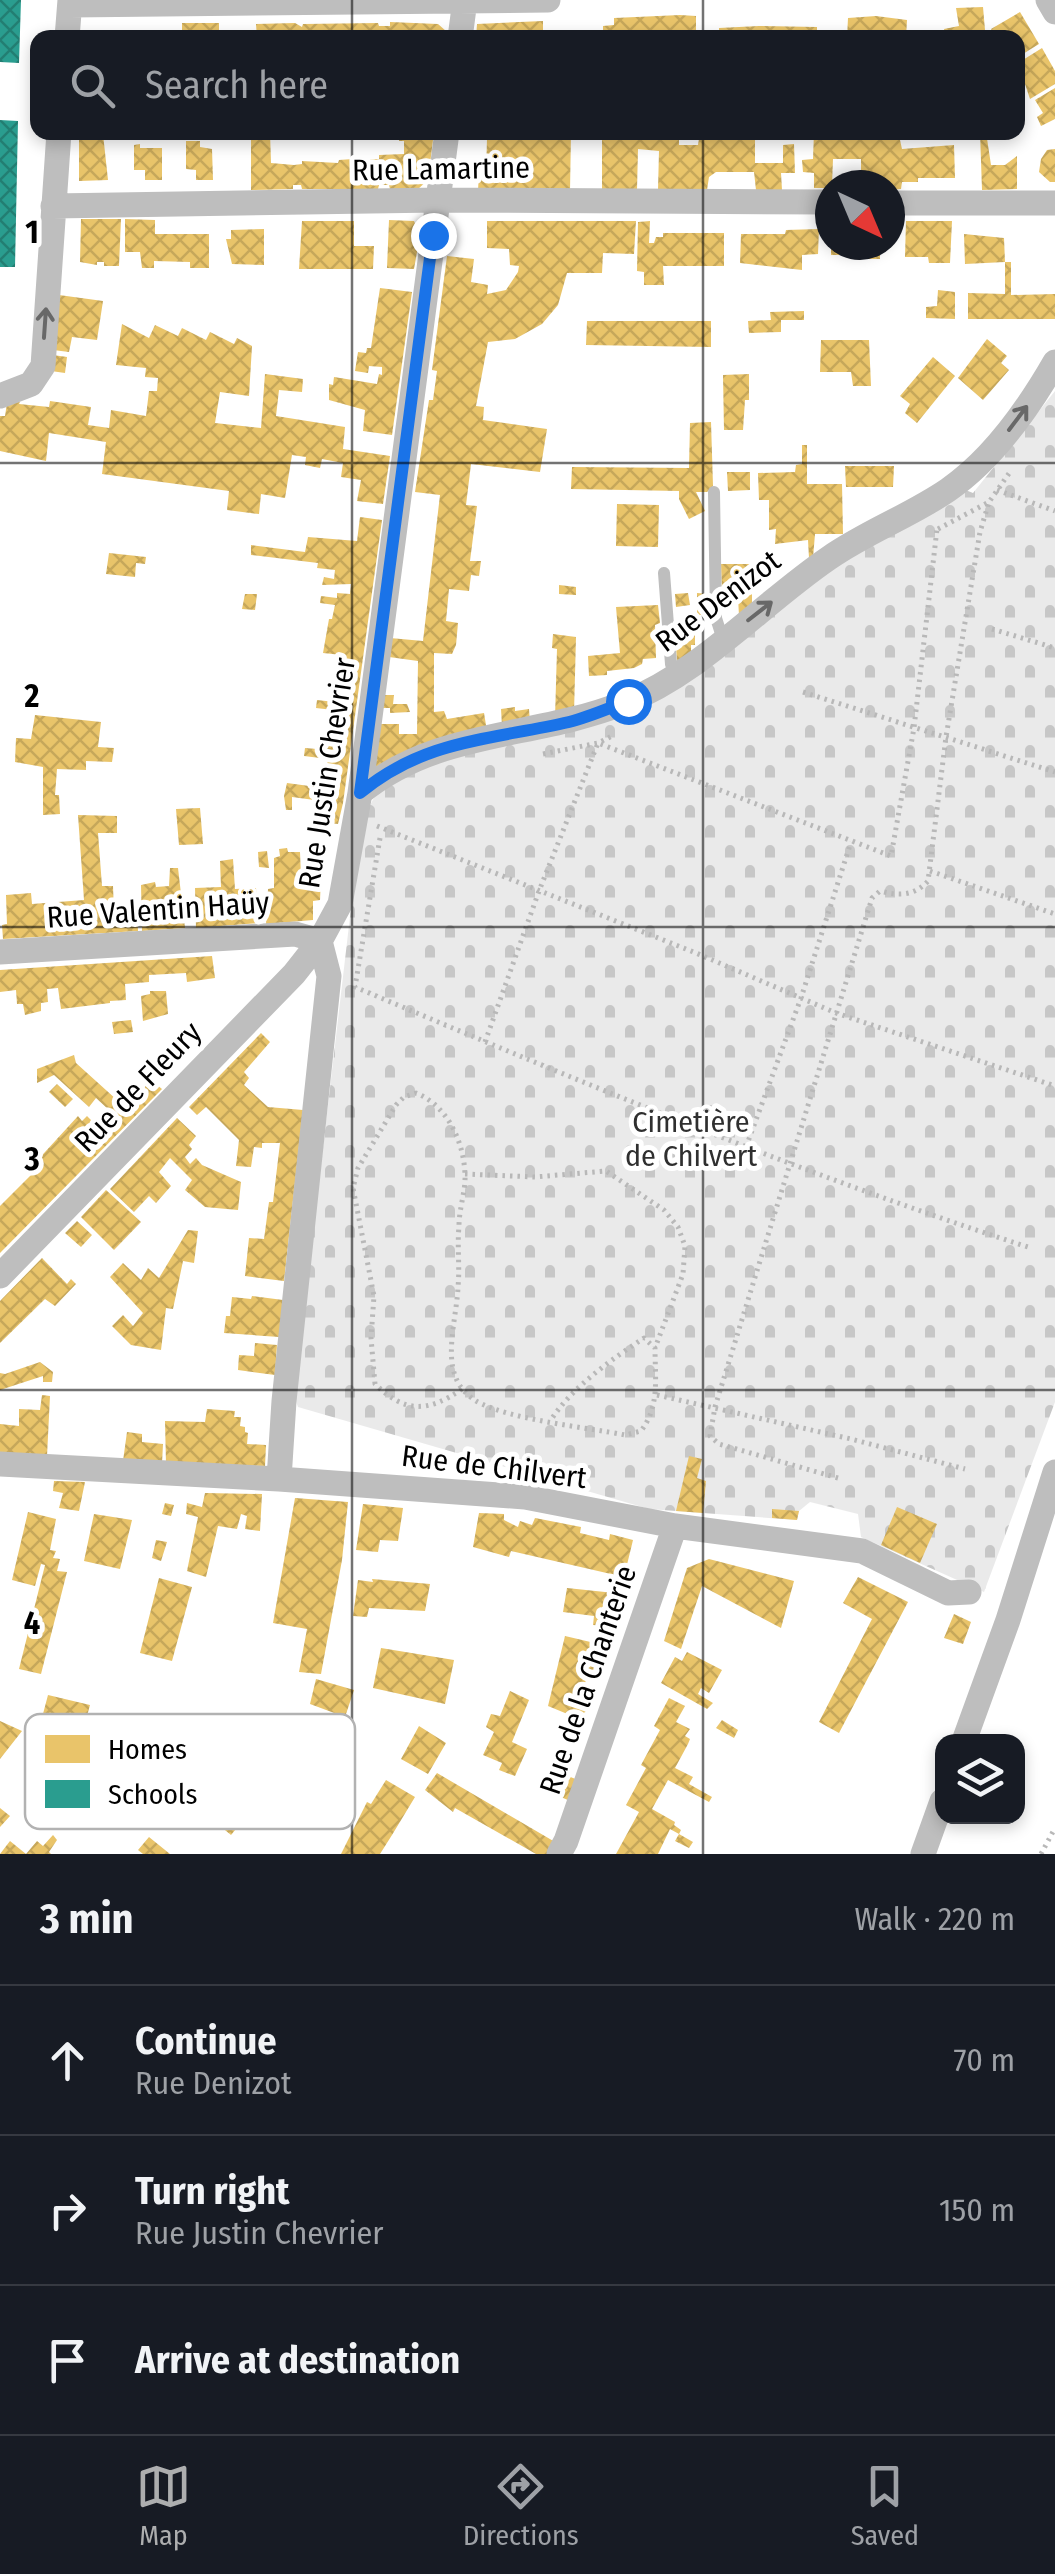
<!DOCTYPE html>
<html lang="en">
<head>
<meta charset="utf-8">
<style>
	body { margin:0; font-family:"Fira Sans Condensed",sans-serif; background:#20242c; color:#f1f3f6 }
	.controls { position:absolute; right:30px; bottom:30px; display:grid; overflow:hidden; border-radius:20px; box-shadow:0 5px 15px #0003 }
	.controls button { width:90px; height:90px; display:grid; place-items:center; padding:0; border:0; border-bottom:2px solid #363941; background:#171b24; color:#f1f3f6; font:50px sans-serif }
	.compass { position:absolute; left:815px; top:170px; width:90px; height:90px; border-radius:50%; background:#171b24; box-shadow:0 5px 15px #0003; rotate:136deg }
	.stop { position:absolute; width:30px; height:30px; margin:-22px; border:8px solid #1a73e8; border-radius:50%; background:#fff }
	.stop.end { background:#1a73e8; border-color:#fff; box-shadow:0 2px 10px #0008 }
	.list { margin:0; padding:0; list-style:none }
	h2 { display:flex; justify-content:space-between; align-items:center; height:130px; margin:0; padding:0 40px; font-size:42px }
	h2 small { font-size:32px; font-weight:400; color:#9ea1a6 }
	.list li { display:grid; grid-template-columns:65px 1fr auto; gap:30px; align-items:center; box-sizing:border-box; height:150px; padding:0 40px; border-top:2px solid #363941 }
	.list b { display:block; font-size:38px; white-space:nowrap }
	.list p { margin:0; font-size:32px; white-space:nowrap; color:#9ea1a6 }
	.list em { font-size:32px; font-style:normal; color:#9ea1a6 }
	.icon { flex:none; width:55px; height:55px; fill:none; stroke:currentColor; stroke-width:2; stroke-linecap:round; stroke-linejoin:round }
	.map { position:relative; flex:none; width:1055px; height:1854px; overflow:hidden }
	.search { position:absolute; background:#171b24; box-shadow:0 5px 15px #0003; left:30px; right:30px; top:30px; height:110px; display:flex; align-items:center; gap:25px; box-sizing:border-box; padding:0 35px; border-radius:20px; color:#9ea1a6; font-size:38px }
	.sheet { height:580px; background:#171b24 }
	nav { display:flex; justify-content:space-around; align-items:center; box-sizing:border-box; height:140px; border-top:2px solid #363941; background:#171b24; font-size:28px; color:#9ea1a6 }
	nav a { display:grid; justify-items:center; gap:5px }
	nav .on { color:#adaeaf }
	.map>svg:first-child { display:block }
	.cemetery { fill:url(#cemetery-stones) }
	.homes { fill:url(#homes-cross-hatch) }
	.schools { fill:url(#schools-cross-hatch) }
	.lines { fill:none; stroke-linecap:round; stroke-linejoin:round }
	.path { stroke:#b8b8b8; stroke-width:5; stroke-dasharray:2.5 5; stroke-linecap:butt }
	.lane { stroke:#bebebe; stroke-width:12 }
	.street { stroke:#bebebe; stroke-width:25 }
	.oneway { stroke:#686868 }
	.route { stroke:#1a73e8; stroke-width:12 }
	.grid { fill:none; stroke:#000; stroke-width:2.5; stroke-opacity:0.55 }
	.labels { text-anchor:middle; stroke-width:10; stroke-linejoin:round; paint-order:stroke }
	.street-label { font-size:30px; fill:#000; stroke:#fff }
	.park-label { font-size:30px; fill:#2f2f2f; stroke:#fff }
	.key { fill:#fff; stroke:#b2b2b2; stroke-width:2.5 }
	.key-label { font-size:28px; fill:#000 }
	.grid-label { font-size:32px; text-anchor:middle; font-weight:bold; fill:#000; stroke:#fff; stroke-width:10; stroke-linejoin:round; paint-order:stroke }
</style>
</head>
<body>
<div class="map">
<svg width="1055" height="1854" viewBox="0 0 1055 1854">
	<defs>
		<pattern id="cemetery-stones" width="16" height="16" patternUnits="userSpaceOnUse" patternTransform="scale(2.5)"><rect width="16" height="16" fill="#eaeaea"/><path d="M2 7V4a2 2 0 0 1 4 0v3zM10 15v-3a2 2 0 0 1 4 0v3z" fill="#c7c7c7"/></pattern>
		<pattern id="homes-cross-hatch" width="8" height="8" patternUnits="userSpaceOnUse" patternTransform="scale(2.5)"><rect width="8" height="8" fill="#e9c46a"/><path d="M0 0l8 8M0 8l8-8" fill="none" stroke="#c6a75a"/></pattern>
		<pattern id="schools-cross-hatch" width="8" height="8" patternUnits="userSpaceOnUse" patternTransform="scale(2.5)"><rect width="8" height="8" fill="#2a9d8f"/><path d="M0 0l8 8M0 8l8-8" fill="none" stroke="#227e72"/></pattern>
	</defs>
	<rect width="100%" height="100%" fill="#fff"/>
	<!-- cemetery -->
	<path class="cemetery" d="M1055 391V1402L984 1592 861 1537 858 1514 810 1502 799 1511 797 1520 649 1509 298 1407 294 1396 353 891 365 814 380 787 426 764 585 724 822 573 963 489 973 493Z"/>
	<!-- homes -->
	<path class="homes" d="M983 7 985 30 962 32V38H946L944 29 959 26 956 8Z
		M1020 12 1039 44 1018 57V38H996L991 29Z
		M680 15 696 16V38H603V26L614 25V18Z
		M876 16 907 20 906 38H847L848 18Z
		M543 21V38H476L477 24Z
		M390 22 438 24 446 31V38H257L256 24 295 23 302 27 303 24 378 23 379 26H390Z
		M182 23H219V38H182Z
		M759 26 817 27V38H719V28Z
		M1042 48 1055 71V84L1030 99 1018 63Z
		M1055 88V119L1041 126 1037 117 1043 113 1035 100Z
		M95 132 103 134 108 180 79 181V135Z
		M251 132H270L271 163 294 165 302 164V161L338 163 339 160 353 159V164L366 163V160L379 159V155L404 154V141H399L400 132H434L428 180 418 189H390L389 185H379L378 189H302L301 185H293V189L251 190Z
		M465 132H571L570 191H478L479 171 486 172 487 139 464 138Z
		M639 132H679V145H698L700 132H755V163H783V145L794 144 795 173H781L782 190H756L754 172H716L709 177 707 190H658L659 151 638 149 637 190H602V137H639Z
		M814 132H873V140H900L902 149 954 145 955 178H918V182H902L901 189 890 190V185H861V159H833L832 185 830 188H814V173L803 172 802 160 813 159Z
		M980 132H986L991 165H1005L1017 156V189L982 190Z
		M186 141H200V147L212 149 213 180H196V170L186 169Z
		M140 144V148H162V180H145V170H134V145Z
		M1055 149V182H1050L1039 172 1041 159 1047 150Z
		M81 219H121L119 266H104V262H97V265L80 262Z
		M125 219 155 220V234H209V268H190V262L154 261V268H142L140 252H125Z
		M389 220 414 221 420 235 414 269 387 268Z
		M302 221H354V246H374L373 269H299Z
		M487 221H636L634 254 603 253 602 273H567L558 305 542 324 515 339 488 342 476 406 484 407 483 420 547 429 540 472 471 464 466 505 477 506 470 561H481L479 576 471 575 469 591 449 589 446 621 458 623 456 645 452 654 434 653V712L444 711 447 719 484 713 487 731 372 769 378 724H399V734H417L418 661 389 657 390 638 423 641 440 495 415 492 429 400H433L437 371 432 370 447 256 474 259 471 282 488 285 487 294 506 290 518 272 519 266 510 265 509 249 487 248Z
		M650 221 649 243H654L656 237H663V233H724V266H663L664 285H644V272L637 271 638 222Z
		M906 221H952L950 263H929L928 257H905Z
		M264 229V265L232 264 226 239H231V230Z
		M819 229 818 254 802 255V270L740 263 741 234H785L786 230Z
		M964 234 1004 238 1005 262 965 264Z
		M831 245H880V259H850V255H831Z
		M1005 262H1011V295L1055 294V319H968V293L1005 294Z
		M380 288 412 292 392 435 363 431 365 410 329 400V384L333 385 334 377 377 384 379 374 382 375V367L369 366 368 373 355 371 358 352 366 353 367 348H371Z
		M938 290 955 292V319L926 318V307L937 306Z
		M59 295 103 301 97 340 72 337 69 352 53 350Z
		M804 311V320H781V332L749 333 748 321 771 320 770 312Z
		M587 321H711V347L586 345Z
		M122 324 149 338 155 325 178 336 182 328 206 340 210 332 234 344 237 338 252 346 249 396 220 392 215 423 261 428 265 374 303 379 302 392 279 390 276 416 345 427 343 449 390 456 383 504 357 501 361 480 341 477 343 463 322 459 320 468 305 465 306 457 292 455 285 498 261 494 259 514 227 510 229 491 102 474 106 442 49 433 46 461 0 451V416H5L7 403 20 402 19 404 49 407 50 401 91 407 88 425 109 428 111 410 146 416 149 391H157L158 378 145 377 146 368 116 365Z
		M987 339 1007 356 1001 363 1009 370 983 400 958 378Z
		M821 340H869L871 386H853L851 372H820Z
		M53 355 67 357 65 373 51 371Z
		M933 357 955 376 917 423 905 413 910 404 900 396Z
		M749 374V400H745L743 430H724L723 375Z
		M711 422 713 486 707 492H696L705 511 689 519 679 499V491L571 489 572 467 689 468 690 423Z
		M802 445H807V484H842L843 534H815L813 558H809L808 540 775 544 776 529 769 530V500H759L758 473 795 472 796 465 802 464Z
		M845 466H894L893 487H846Z
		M727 472H750V490L728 491Z
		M617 504 659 505 658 547 616 546Z
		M360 517 382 520 343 803 338 824 319 822 322 801 292 797V810H286L284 796 287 783 324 788 328 759 304 756 305 748 317 749 319 738 329 739 333 710 316 708 317 700 335 702 342 655 323 653 329 619H332L335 605 320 603 321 596 337 598V593L350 594 351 584 322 585 324 577 334 579 335 570 317 568 318 563 251 555V545L305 552 308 537 357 541Z
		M109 553 146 557 145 564 136 563 135 577 106 574Z
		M721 564H752V605L739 616 738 597H722Z
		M559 585 576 587V595L559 594Z
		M688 593 690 605 676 607 675 594Z
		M697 593 709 594V615H697Z
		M245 594H257L255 610 242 609Z
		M658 605 660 623 655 625 656 658 643 659 642 664 634 668 607 671V675L589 676 588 656 620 653 616 607Z
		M681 623H689L695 631V645H691V654L677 662 675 631 682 630Z
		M553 634 576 637 574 713 555 718 557 649 552 648Z
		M382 695H394L393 704H407L410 712 390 713V708H380Z
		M515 707V711L529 709 530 722 502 726 501 709Z
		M35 715 101 722 98 747 114 748 112 762 86 761V770L57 769 55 795H59L60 814 43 815V767L15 762 16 738 31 739Z
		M200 808 203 844 179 845 176 809Z
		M78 815 117 816V833H98L102 886H113L114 912 137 910 138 931 3 939 2 925 7 924 6 895 31 893 32 904 84 900Z
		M287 848 288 852H300L301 877 321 878 320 900 313 901V920L266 924 268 889 274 888V858L280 856 279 849Z
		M267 851 269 868 259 867 258 852Z
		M233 859 235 889 256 888 258 923 196 928 195 888 221 887 220 861Z
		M170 868H178L185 928 142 931 141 885 155 882 156 887 169 886Z
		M212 956 215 978 187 982 186 973 149 975V982L125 984 126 1000 110 1001V1003L61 1009 58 988 47 989 48 1002 41 1003V1011L25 1015 23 1004H17L16 990 0 992V970Z
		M150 991H166L168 1014 143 1021 141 996 150 994Z
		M131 1020 133 1032 114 1034 112 1022Z
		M261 1033 270 1042 244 1072 249 1078 244 1085 268 1107 303 1110 284 1281 245 1276 249 1238 264 1239 269 1202H273L280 1143H262V1148L254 1147 251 1167 236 1166 239 1140 206 1107 197 1115 189 1107Z
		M74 1055 76 1063 117 1100 134 1084 143 1089 151 1080 162 1089 0 1253V1206L38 1168 34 1164 78 1116 82 1121 87 1116 96 1125 109 1110 96 1098 89 1107 54 1075 37 1083V1069Z
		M57 1084 73 1099 65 1107 49 1092Z
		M177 1118 196 1136 189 1145 192 1149 185 1157 190 1164 196 1158 202 1165 241 1182 238 1210 205 1207 185 1190 192 1180 170 1158 159 1172 171 1186 156 1203 149 1196 134 1212 110 1189Z
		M106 1190 141 1222 114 1250 81 1217Z
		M77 1221 92 1235 81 1247 65 1233Z
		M188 1230 198 1231 194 1263 183 1261 173 1309 166 1308 161 1350 131 1345 112 1326 123 1315 133 1326 143 1313 110 1277 123 1263 141 1280 148 1268 159 1278Z
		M42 1258 67 1284 71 1279 76 1284 55 1306 45 1299 0 1343V1301Z
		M252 1296 283 1300 279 1337 224 1333 226 1316H230L232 1297 251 1299Z
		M255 1343 277 1345 275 1375 238 1370 239 1355 254 1356Z
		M40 1362 53 1372 52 1382H43V1376L0 1390V1373L5 1374Z
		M42 1395 50 1396 47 1456 0 1453V1424L19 1426V1409L40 1410Z
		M207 1409 235 1411 234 1417H241L240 1426 245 1427V1432L248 1433 247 1444 266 1445 265 1466 166 1464 165 1421 205 1422Z
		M127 1432 142 1434V1442L163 1444 162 1464 123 1461Z
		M689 1456 702 1459 697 1478 706 1481 703 1513 676 1511Z
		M54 1481 85 1482 79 1511 59 1508 63 1493 53 1491Z
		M205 1493 262 1494 260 1531 245 1529 247 1516 241 1514 237 1529 218 1526 206 1577 187 1571 198 1517 186 1514 187 1503 202 1507Z
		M295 1498 348 1502 342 1560 321 1674 299 1672 307 1629 273 1623Z
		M165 1503 174 1505 171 1516 162 1514Z
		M363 1504 403 1508 398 1541 380 1540 378 1552 356 1550Z
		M897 1507 937 1524 920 1563 881 1545Z
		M772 1509 799 1511 797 1520 772 1518Z
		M28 1512 56 1519 50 1550 56 1551 53 1558 60 1559 57 1571 67 1572 41 1674 19 1669 45 1565 41 1564 35 1586 12 1580Z
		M479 1513 504 1514V1520L518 1527 520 1521 532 1525 535 1518 581 1527 580 1533 609 1540 610 1534 633 1540 624 1577 511 1551 509 1557 473 1547Z
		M94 1514 132 1520 120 1569 84 1561Z
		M156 1540 167 1542 161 1561 152 1558Z
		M709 1559 794 1581 781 1628 702 1586 681 1649 664 1641 687 1568Z
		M858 1577 908 1602 839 1733 819 1722 872 1619 843 1603Z
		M159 1578 192 1587 172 1661 140 1653Z
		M372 1579 430 1584 425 1611 369 1608 367 1617 353 1616 358 1580 373 1582Z
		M567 1588 624 1594 620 1627 593 1625 594 1616 563 1612Z
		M954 1614 971 1622 963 1644 944 1638Z
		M565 1636 599 1644 591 1680 586 1679 582 1701 588 1705 582 1720 548 1706Z
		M381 1648 454 1660 445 1704 373 1688Z
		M687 1652 722 1670 709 1693 701 1688 698 1694 713 1703 707 1709 661 1683 675 1657 682 1661Z
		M316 1679 354 1690 345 1717 310 1704Z
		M510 1691 529 1700 512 1742 527 1749 515 1776 499 1770 502 1763 483 1755 494 1732 486 1727 491 1714 500 1716Z
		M48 1695 90 1705 81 1738 39 1729Z
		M669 1698 685 1706 676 1722 690 1729 685 1736 690 1739 688 1744 675 1768 693 1777 689 1784 712 1797 709 1802 668 1780 652 1809 675 1822 674 1825 681 1830 679 1834 670 1829 658 1854H616L639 1812 626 1805 646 1768 641 1765 660 1730 654 1726Z
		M722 1720 738 1730 734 1738 716 1728Z
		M0 1721 22 1731 0 1759Z
		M419 1726 446 1743 428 1774 401 1759Z
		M94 1739 129 1761 126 1767 145 1778 147 1773 153 1774 148 1801 157 1809 140 1830 115 1812 134 1791 120 1783 111 1793 84 1777 89 1770 83 1766Z
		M192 1763 217 1785 220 1781 228 1788 233 1782 258 1802 231 1835 192 1803 191 1806 169 1792Z
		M437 1773 555 1842 549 1854H536L455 1808 453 1812 425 1790Z
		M563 1774 578 1780 570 1801 554 1794Z
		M386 1780 415 1797 392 1835 380 1854H341L367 1802 371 1804Z
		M0 1808 10 1816 0 1827Z
		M679 1834 693 1842 689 1848 675 1841Z
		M53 1835 57 1840 49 1852 51 1854H0L10 1841 26 1854 37 1841 43 1846Z
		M149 1837 170 1854H143L138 1850Z"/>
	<!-- schools -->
	<path class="schools" d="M0 0H21L19 63 0 62Z
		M0 120 18 121 15 267H0Z"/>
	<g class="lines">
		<!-- path -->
		<path class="path" d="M997 490 1055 511
			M938 529 989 502 1010 472
			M992 629 1055 648
			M803 692 1055 772
			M543 754 598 743 614 735
			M377 826 696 953 836 1013 1055 1086
			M380 838 355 987C578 1081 801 1174 1031 1248
			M930 871 1055 914
			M485 1042 539 891 598 743 891 856 914 728 937 529
			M746 1147 801 998 851 842
			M465 1174 535 1177 606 1171 664 1210 678 1227 685 1246 683 1274 655 1348
			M462 1389C427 1413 405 1413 375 1384L371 1338 374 1296 353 1188 358 1168 396 1105 404 1097 416 1093C449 1106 466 1146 465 1181 464 1196 459 1211 459 1226 457 1247 460 1267 458 1287 457 1314 445 1353 456 1378 459 1387 468 1396 476 1401 510 1420 585 1427 625 1435L641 1431C660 1406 655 1378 655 1348L644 1338C612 1359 571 1388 551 1420
			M657 1395 851 1439 965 1469
			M838 1478 719 1444 710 1436 715 1407 872 898 880 891C899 896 914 896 928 881L946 737 980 532 989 502
			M1041 1854 1055 1828"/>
		<!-- lane -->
		<path class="lane" d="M714 492 716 618 723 640
			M664 573 671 664 675 676"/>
		<!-- street -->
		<path class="street" d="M1048 0 1055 12
			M70 5 548 0
			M67 38 70 0
			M460 38 465 0
			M890 203H1055
			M53 206 438 200 830 202
			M0 396 31 384 43 366 59 132
			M360 793C438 729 533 739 624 703 702 672 760 605 829 558 866 532 910 516 948 490 993 459 1028 409 1055 362
			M0 952 295 934 320 941 294 974 0 1276
			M0 1464 279 1479 525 1497 675 1526 862 1551 948 1593 969 1592
			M279 1479 284 1401 329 976 320 941 340 904 360 793 447 132
			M964 1741 1008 1620 1055 1472
			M559 1854 566 1841 675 1526
			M923 1854 942 1801"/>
	</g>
	<!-- one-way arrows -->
	<defs><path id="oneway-shaft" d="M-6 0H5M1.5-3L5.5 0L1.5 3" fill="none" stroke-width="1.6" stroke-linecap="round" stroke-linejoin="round" transform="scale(2.5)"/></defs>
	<g class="oneway">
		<use href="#oneway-shaft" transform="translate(45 323) rotate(-86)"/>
		<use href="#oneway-shaft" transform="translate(1018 418) rotate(-53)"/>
		<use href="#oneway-shaft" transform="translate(760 611) rotate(-38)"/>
	</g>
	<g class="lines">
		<!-- route -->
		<path class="route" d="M433 235 360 793C425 739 491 740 569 722 589 717 609 708 628 701"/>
	</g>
	<!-- grid -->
	<path class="grid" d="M352 0V38M703 0V38M352 132V1854M703 132V1854M0 463H1055M0 927H1055M0 1390H1055"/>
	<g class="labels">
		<!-- street labels -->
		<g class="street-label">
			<text transform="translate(441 169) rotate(-1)" y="10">Rue Lamartine</text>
			<text transform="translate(718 601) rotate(-37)" y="10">Rue Denizot</text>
			<text transform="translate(327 773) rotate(-81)" y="10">Rue Justin Chevrier</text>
			<text transform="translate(158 910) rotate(-4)" y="10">Rue Valentin Haüy</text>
			<text transform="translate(138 1087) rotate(-46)" y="10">Rue de Fleury</text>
			<text transform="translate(494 1467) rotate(7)" y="10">Rue de Chilvert</text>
			<text transform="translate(588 1680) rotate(-71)" y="10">Rue de la Chanterie</text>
		</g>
		<!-- park labels -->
		<g class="park-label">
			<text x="691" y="1132">Cimetière<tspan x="691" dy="34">de Chilvert</tspan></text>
		</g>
	</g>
	<!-- legend -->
	<rect x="25" y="1714" width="330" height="115" rx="15" class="key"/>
	<rect x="45" y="1735" width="45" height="28" fill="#e9c46a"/>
	<rect x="45" y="1780" width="45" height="28" fill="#2a9d8f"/>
	<g class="key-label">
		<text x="108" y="1759">Homes</text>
		<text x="108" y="1804">Schools</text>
	</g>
	<g class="grid-label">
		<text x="32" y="243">1</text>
		<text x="32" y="707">2</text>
		<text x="32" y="1170">3</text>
		<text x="32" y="1634">4</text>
	</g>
</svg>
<div class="controls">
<button><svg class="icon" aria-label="layers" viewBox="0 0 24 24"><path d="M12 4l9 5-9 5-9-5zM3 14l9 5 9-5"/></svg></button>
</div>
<svg class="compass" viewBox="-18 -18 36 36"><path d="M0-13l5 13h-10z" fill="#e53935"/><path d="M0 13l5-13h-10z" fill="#9ea1a6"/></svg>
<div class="stop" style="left:628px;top:701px"></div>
<div class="stop end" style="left:433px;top:235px"></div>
<div class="search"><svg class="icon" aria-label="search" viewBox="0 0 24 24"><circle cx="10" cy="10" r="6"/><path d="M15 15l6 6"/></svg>Search here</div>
</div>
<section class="sheet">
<h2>3 min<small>Walk · 220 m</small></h2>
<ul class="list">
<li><svg class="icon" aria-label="ahead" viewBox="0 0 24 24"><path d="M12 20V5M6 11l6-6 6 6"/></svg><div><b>Continue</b><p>Rue Denizot</p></div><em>70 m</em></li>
<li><svg class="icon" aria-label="right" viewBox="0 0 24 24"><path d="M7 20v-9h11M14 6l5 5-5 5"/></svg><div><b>Turn right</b><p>Rue Justin Chevrier</p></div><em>150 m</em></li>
<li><svg class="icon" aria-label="arrive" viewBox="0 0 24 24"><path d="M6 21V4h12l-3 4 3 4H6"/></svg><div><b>Arrive at destination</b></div></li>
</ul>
</section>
<nav>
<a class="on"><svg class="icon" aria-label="map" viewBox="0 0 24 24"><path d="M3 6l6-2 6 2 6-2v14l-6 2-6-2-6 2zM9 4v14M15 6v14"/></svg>Map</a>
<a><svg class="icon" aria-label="directions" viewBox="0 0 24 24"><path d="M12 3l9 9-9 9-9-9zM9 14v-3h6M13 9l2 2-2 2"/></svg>Directions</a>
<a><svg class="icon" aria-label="saved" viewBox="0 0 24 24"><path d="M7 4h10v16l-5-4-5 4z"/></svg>Saved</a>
</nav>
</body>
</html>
